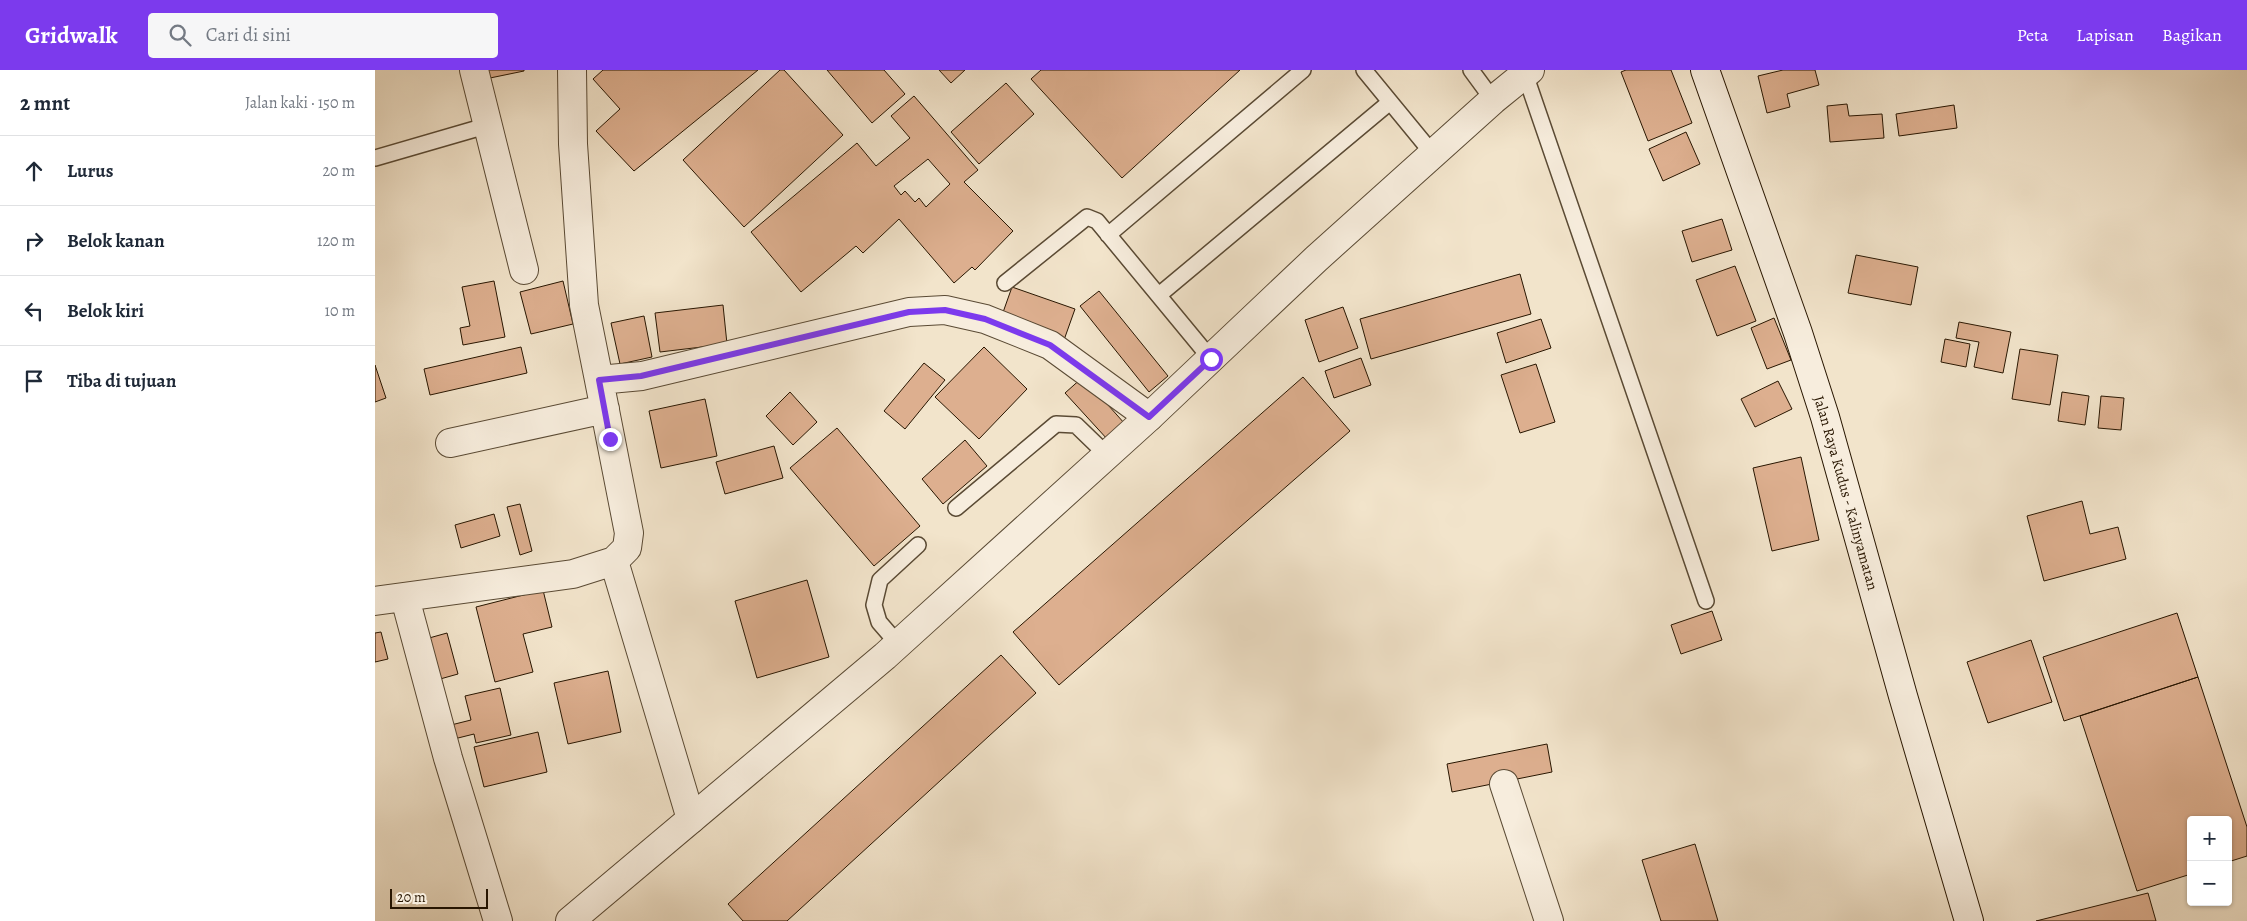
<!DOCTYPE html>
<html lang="id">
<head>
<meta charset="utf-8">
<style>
	body { margin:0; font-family:Alegreya,serif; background:#f6f6f7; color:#1f2937 }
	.controls { position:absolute; right:15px; bottom:15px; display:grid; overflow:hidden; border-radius:5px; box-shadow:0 1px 4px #0004 }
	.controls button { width:45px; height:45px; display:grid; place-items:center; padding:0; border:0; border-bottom:1px solid #e0e1e3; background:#fff; color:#1f2937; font:25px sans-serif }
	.scale { position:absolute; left:15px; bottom:12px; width:98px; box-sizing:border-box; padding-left:5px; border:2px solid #281601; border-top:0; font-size:14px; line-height:18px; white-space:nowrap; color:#281601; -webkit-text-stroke:4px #f7eddd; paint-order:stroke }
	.stop { position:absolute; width:15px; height:15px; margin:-11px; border:4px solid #7c3aed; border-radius:50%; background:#fff }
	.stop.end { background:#7c3aed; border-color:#fff; box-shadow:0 1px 5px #0008 }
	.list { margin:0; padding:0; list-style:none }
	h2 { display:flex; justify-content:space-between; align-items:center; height:65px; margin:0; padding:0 20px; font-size:21px }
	h2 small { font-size:16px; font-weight:400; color:#747a83 }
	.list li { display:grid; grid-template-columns:32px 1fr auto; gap:15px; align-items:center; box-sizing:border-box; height:70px; padding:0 20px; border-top:1px solid #e0e1e3 }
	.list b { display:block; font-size:19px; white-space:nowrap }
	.list em { font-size:16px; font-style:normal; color:#747a83 }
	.icon { flex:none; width:28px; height:28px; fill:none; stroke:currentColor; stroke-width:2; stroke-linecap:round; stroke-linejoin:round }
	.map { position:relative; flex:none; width:1872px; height:851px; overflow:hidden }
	header { display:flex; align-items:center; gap:30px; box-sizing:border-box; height:70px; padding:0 25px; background:#7c3aed; color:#fff }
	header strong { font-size:24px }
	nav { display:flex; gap:28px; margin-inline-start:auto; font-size:18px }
	.search { width:350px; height:45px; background:#f6f6f7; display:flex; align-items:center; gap:12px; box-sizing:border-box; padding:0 18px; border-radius:5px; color:#747a83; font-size:19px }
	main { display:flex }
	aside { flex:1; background:#fff }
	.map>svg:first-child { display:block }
	.building { fill:#ddaf8f; stroke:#281601; fill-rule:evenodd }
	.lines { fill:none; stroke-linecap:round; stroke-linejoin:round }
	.service-casing { stroke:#5a4a34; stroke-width:18 }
	.minor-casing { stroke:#5a4a34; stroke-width:30 }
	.tertiary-casing { stroke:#5a4a34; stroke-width:30 }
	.secondary-casing { stroke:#281601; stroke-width:30 }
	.service { stroke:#f7eddd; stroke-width:15 }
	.minor { stroke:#f7eddd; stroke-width:28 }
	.tertiary { stroke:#f7eddd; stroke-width:28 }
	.secondary { stroke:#f7eddd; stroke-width:28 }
	.route { stroke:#7c3aed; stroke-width:6 }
	.labels { text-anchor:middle; stroke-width:4; stroke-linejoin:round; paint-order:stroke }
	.street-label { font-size:15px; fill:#281601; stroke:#f7eddd }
</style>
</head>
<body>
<header>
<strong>Gridwalk</strong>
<div class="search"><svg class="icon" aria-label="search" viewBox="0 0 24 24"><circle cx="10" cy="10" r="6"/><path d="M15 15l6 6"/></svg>Cari di sini</div>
<nav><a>Peta</a><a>Lapisan</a><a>Bagikan</a></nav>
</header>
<main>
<aside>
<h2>2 mnt<small>Jalan kaki · 150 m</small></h2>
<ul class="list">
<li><svg class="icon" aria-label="ahead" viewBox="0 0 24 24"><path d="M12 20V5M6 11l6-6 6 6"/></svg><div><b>Lurus</b></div><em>20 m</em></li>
<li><svg class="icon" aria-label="right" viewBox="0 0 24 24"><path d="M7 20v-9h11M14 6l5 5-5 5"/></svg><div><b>Belok kanan</b></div><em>120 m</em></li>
<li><svg class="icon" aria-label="left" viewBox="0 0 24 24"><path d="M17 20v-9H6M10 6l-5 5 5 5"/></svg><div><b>Belok kiri</b></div><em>10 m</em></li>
<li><svg class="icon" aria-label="arrive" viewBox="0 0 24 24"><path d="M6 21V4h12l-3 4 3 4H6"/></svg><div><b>Tiba di tujuan</b></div></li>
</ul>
</aside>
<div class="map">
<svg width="1872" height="851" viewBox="0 0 1872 851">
	<rect width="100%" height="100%" fill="#f2e4cb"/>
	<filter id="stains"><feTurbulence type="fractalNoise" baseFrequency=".004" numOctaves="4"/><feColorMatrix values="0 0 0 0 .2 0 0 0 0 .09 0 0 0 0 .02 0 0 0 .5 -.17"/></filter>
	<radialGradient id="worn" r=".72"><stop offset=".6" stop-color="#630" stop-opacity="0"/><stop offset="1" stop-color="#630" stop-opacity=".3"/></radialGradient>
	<!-- building -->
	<path class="building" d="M113 0H149V1L115 8Z
		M228 0H383L259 101 221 61 245 39 218 9Z
		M405 0H409L468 65 369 157 308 90Z
		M452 0H509L530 24 497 53Z
		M564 0H590L576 13Z
		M666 0H865L747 108 656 9Z
		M1251 0H1296L1317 53 1273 71 1246 2Z
		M1408 0H1440L1444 15 1412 24 1415 37 1392 43 1383 6Z
		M631 13 659 44 604 94 576 62Z
		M539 26 603 100 589 112 638 161 600 200 597 197 579 213 524 149 488 183 481 176 426 222 376 162 482 73 501 96 535 68 516 46ZM553 89 575 114 551 137 544 128 540 132 530 121 526 125 519 116Z
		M1472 34 1474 46 1507 44 1509 68 1455 72 1452 36Z
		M1579 35 1582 58 1524 66 1521 44Z
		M1311 62 1325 94 1288 111 1274 79Z
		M1347 149 1357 180 1317 192 1307 161Z
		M1481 185 1543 197 1536 235 1473 223Z
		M1360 196 1381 251 1342 266 1321 210Z
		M1145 204 1156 244 996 289 985 249Z
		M119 211 130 267 88 275 85 258 95 256 87 217Z
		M188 211 198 254 156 264 145 222Z
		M637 217 700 239 689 270 626 248Z
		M724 221 793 306 774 322 705 236Z
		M348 235 352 274 285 282 280 243Z
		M968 237 983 278 944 292 930 250Z
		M269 246 277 287 245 294 236 253Z
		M1399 248 1416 290 1392 299 1376 258Z
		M1166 249 1176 278 1131 293 1122 263Z
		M1584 252 1636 262 1628 303 1599 297 1604 272 1581 268Z
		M1570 269 1595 274 1591 297 1566 292Z
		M146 277 152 303 55 325 49 299Z
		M609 277 652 319 604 369 560 327Z
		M1645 279 1683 285 1675 335 1637 329Z
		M986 288 996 315 959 328 950 301Z
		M549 293 570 310 530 359 509 341Z
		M1161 294 1180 352 1145 363 1126 305Z
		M0 295 11 328 0 332Z
		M708 307 750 354 733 370 690 323Z
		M928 307 975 361 684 615 638 562Z
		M1403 311 1417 339 1380 357 1366 329Z
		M415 322 442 352 418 375 391 346Z
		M1687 322 1714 326 1710 355 1683 351Z
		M1726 326 1749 328 1746 360 1723 358Z
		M330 329 342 386 286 398 274 341Z
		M462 358 545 456 499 496 415 398Z
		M590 370 612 396 568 434 547 409Z
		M399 376 408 408 350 424 341 392Z
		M1426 387 1444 470 1397 481 1378 398Z
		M1707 431 1715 464 1743 457 1751 489 1669 511 1652 446Z
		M145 434 157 481 145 485 132 437Z
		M119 444 125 466 86 478 80 455Z
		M432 510 454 587 382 608 360 531Z
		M168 520 177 557 148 564 158 602 120 612 101 537Z
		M1337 541 1347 570 1306 584 1296 555Z
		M1802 543 1823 607 1689 651 1668 587Z
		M6 562 13 589 0 592V563Z
		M72 563 83 604 58 611 47 570Z
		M1656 570 1677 632 1613 653 1592 592Z
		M626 585 661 623 412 851H368L353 834Z
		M233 601 246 662 193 674 179 613Z
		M1823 607 1872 757V786L1853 792V750H1816V804L1762 821 1705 646Z
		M125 618 136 665 101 673 99 664 75 670 72 656 96 650 90 626Z
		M163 662 172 702 109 717 99 677Z
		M1172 674 1177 702 1077 722 1072 694Z
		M1320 774 1343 851H1286L1267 790Z
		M1773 823 1781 851H1661Z"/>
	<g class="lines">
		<!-- service casing -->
		<g class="service-casing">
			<path id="service" d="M989 0 1058 84
				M1096 0 1118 30
				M1150 4 1331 531
				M0 88 114 55
				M733 165 928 0
				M630 213 712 147 722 151 836 289
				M784 225 1015 32
				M581 438 681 354 701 355 732 385
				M523 574 504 552 499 535 505 510 543 475"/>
		</g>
		<!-- minor casing -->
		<g class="minor-casing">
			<path id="minor" d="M99 0 149 200
				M197 0 198 74 209 235 224 310 267 306 534 242 570 240 610 249 675 275 774 347
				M75 373 230 339
				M239 491 316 749
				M30 528 73 688 123 851
				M0 531 198 504 239 491 252 478 254 463 224 310
				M1129 714 1174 851"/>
		</g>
		<!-- tertiary casing -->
		<g class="tertiary-casing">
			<path id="tertiary" d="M195 851 510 586 774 347 941 189 1118 30 1155 0"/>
		</g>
		<!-- secondary casing -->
		<g class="secondary-casing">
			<g id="secondary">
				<path id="s1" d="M1330 0 1423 263 1450 347 1528 626 1594 851"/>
			</g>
		</g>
		<!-- service -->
		<use href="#service" class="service"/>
		<!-- minor -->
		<use href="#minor" class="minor"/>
		<!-- tertiary -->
		<use href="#tertiary" class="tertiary"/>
		<!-- secondary -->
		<use href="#secondary" class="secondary"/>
	</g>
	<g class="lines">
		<!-- route -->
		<path class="route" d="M235 369 224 310 266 306 534 242 570 240 610 249 675 275 774 347 836 289"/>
	</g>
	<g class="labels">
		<!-- street labels -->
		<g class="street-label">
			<text dy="5" stroke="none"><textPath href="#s1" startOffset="446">Jalan Raya Kudus - Kalinyamatan</textPath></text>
		</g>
	</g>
	<rect width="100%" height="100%" filter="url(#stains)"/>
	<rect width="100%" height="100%" fill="url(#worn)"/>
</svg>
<div class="controls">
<button>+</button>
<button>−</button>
</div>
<div class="scale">20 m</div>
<div class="stop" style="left:836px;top:289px"></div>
<div class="stop end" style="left:235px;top:369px"></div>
</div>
</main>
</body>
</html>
